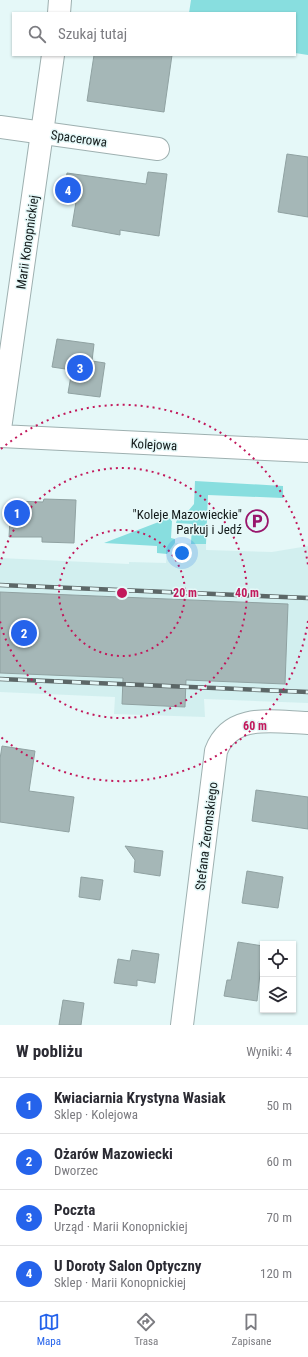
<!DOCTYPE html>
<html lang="pl">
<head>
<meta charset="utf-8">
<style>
	body { margin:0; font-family:"Roboto Condensed",sans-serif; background:#f2f2f3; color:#2b2b33 }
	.controls { position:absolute; right:12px; bottom:12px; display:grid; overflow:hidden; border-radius:0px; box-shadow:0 1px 3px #0004 }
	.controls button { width:36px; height:36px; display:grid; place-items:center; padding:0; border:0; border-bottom:1px solid #e1e1e2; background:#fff; color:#2b2b33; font:20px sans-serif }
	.you { position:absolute; left:182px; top:553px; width:14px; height:14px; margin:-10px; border:3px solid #fff; border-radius:50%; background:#1a73e8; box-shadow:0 0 0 6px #1a73e833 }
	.badge { display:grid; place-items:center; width:26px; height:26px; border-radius:50%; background:#2563eb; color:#fff; font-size:13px; font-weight:700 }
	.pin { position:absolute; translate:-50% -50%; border:2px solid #fff; box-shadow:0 1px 4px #0006 }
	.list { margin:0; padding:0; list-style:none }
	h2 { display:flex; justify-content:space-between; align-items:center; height:52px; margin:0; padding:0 16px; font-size:17px }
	h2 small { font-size:13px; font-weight:400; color:#7c7c81 }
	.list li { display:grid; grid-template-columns:26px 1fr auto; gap:12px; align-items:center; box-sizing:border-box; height:56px; padding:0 16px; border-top:1px solid #e1e1e2 }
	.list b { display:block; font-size:15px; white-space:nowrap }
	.list p { margin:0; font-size:13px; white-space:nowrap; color:#7c7c81 }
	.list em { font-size:13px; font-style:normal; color:#7c7c81 }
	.icon { flex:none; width:22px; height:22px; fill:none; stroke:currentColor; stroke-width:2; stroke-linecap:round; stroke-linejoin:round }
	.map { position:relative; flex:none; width:308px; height:1025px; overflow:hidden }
	.search { position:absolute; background:#fff; box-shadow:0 1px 3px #0004; left:12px; right:12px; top:12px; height:44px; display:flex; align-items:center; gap:10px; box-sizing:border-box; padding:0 14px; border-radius:0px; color:#7c7c81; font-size:15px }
	.sheet { height:276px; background:#fff }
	nav { display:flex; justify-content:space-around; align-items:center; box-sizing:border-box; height:56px; border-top:1px solid #e1e1e2; background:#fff; font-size:11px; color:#7c7c81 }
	nav a { display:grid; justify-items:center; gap:2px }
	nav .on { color:#2563eb }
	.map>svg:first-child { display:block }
	.built { fill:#d2efef }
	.green { fill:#88dedf }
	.building { fill:#a5b7b7; stroke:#90a2a2 }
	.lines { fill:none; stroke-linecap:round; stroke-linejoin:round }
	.minor-casing { stroke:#9eb0b0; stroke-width:24 }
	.tertiary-casing { stroke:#9eb0b0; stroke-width:24 }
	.minor { stroke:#fff; stroke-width:22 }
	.tertiary { stroke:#fff; stroke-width:22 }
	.rail-casing { stroke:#5c6767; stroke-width:4.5 }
	.rail { stroke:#e5f8f8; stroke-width:3; stroke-dasharray:9; stroke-linecap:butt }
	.ring { fill:none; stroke:#c2185b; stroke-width:2; stroke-dasharray:2 4 }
	.labels { text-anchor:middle; stroke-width:3; stroke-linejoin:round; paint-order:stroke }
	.street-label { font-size:13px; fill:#121919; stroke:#e5f8f8 }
	.poi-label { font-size:13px; fill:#121919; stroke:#e5f8f8; text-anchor:end }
	.centre { fill:#c2185b; stroke:#e5f8f8; stroke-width:2 }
	.ring-label { font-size:12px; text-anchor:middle; font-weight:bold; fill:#c2185b; stroke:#e5f8f8; stroke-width:3; stroke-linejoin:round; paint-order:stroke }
</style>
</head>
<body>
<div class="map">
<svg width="308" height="1025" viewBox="0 0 308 1025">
	<rect width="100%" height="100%" fill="#e5f8f8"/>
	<!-- built -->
	<path class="built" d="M175 543 206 544V550L272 552 308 546V703L204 699 205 717 114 714 115 697 0 692V558L129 564V562L166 563 167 554Z"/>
	<!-- green -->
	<path class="green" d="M191 0H308V55L295 53V13H189Z
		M195 481 283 486V498L208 495 206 544H191L192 524 176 523 178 516 189 510 194 504Z
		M169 518 172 521 171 538 175 539V543L167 554 157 553V546L104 543Z"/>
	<!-- building -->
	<path class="building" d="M94 55H172L164 112 87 101Z
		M287 154 308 157V217L278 212Z
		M148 172 167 174 159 236 120 230V235L72 226 76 202 63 200 67 173 146 184Z
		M57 339 94 344 92 361 105 363 100 397 68 393 72 370 52 367Z
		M44 499 76 500 74 543 42 542V537H9L11 501 43 502Z
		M0 592 288 604 285 684 186 680 185 707 122 704 123 678 0 673Z
		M2 746 35 751 29 791 74 797 69 832 0 822V759Z
		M256 790 308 797V829L252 821Z
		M125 846 163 851 160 876 134 872 135 860Z
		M247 871 283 877 278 908 242 903Z
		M81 877 103 880 100 900 79 897Z
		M238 942 263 946 257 1001 224 996 227 980H231Z
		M132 950 159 954 155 983 137 980V986L114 983 118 959 130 961Z
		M63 1000 84 1003 81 1025H59Z"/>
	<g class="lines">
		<!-- minor casing -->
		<g class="minor-casing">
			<path id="minor" d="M0 127 158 149
				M182 1025 216 751C231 712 274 722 308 723"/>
		</g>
		<!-- tertiary casing -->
		<g class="tertiary-casing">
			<path id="tertiary" d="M59 13 60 0
				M0 429 53 55
				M0 436 308 451"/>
		</g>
		<!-- minor -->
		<use href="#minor" class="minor"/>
		<!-- tertiary -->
		<use href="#tertiary" class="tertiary"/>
		<!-- rail casing -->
		<g class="rail-casing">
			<path id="rail" d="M0 585 308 598
				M0 679 308 692"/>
		</g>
		<!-- rail -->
		<use href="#rail" class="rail"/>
	</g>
	<!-- distance rings -->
	<g class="ring">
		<circle cx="122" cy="593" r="63"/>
		<path d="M0 565A125 125 0 1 1 0 621"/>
		<path d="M308 621A188 188 0 0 1 1 737M1 449A188 188 0 0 1 308 565"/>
	</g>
	<!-- icons -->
	<defs>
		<g id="parking-ring" transform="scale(1.15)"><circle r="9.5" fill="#e5f8f8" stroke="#99166c" stroke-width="1.5"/><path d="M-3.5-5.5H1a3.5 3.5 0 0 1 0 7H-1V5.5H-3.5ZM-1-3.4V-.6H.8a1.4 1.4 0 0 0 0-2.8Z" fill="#99166c"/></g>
	</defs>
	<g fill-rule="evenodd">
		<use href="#parking-ring" x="257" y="521"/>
	</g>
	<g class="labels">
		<!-- street labels -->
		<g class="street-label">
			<text transform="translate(79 138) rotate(8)" y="5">Spacerowa</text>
			<text transform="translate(27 242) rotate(-82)" y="5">Marii Konopnickiej</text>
			<text transform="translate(154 444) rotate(3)" y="5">Kolejowa</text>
			<text transform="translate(206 836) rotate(-83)" y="5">Stefana Żeromskiego</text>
		</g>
		<!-- poi labels -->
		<g class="poi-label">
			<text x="242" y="519">"Koleje Mazowieckie"<tspan x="242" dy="15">Parkuj i Jedź</tspan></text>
		</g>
	</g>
	<circle cx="122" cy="593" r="6" class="centre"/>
	<g class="ring-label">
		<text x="185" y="597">20 m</text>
		<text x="247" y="597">40 m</text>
		<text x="255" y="730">60 m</text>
	</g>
</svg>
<div class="controls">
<button><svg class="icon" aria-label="locate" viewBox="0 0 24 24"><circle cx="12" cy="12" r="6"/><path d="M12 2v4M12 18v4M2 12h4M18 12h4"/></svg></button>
<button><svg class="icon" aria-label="layers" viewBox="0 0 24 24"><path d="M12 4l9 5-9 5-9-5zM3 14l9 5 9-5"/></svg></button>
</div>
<div class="you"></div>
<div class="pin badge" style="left:17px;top:513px">1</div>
<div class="pin badge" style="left:24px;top:633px">2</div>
<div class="pin badge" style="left:80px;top:368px">3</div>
<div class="pin badge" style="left:68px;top:190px">4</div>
<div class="search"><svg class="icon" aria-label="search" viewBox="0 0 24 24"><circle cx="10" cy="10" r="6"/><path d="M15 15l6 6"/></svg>Szukaj tutaj</div>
</div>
<section class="sheet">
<h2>W pobliżu<small>Wyniki: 4</small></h2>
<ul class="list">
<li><span class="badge">1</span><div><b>Kwiaciarnia Krystyna Wasiak</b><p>Sklep · Kolejowa</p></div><em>50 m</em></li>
<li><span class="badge">2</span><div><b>Ożarów Mazowiecki</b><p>Dworzec</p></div><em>60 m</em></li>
<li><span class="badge">3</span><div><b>Poczta</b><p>Urząd · Marii Konopnickiej</p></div><em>70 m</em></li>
<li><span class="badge">4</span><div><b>U Doroty Salon Optyczny</b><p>Sklep · Marii Konopnickiej</p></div><em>120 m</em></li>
</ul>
</section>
<nav>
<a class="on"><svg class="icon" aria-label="map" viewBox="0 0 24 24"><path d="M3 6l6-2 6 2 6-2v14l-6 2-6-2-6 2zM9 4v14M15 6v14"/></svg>Mapa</a>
<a><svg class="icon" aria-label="directions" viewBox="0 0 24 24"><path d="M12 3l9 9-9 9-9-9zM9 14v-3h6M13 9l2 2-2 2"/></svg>Trasa</a>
<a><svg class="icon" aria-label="saved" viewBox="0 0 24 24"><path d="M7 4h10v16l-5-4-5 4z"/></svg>Zapisane</a>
</nav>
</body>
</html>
